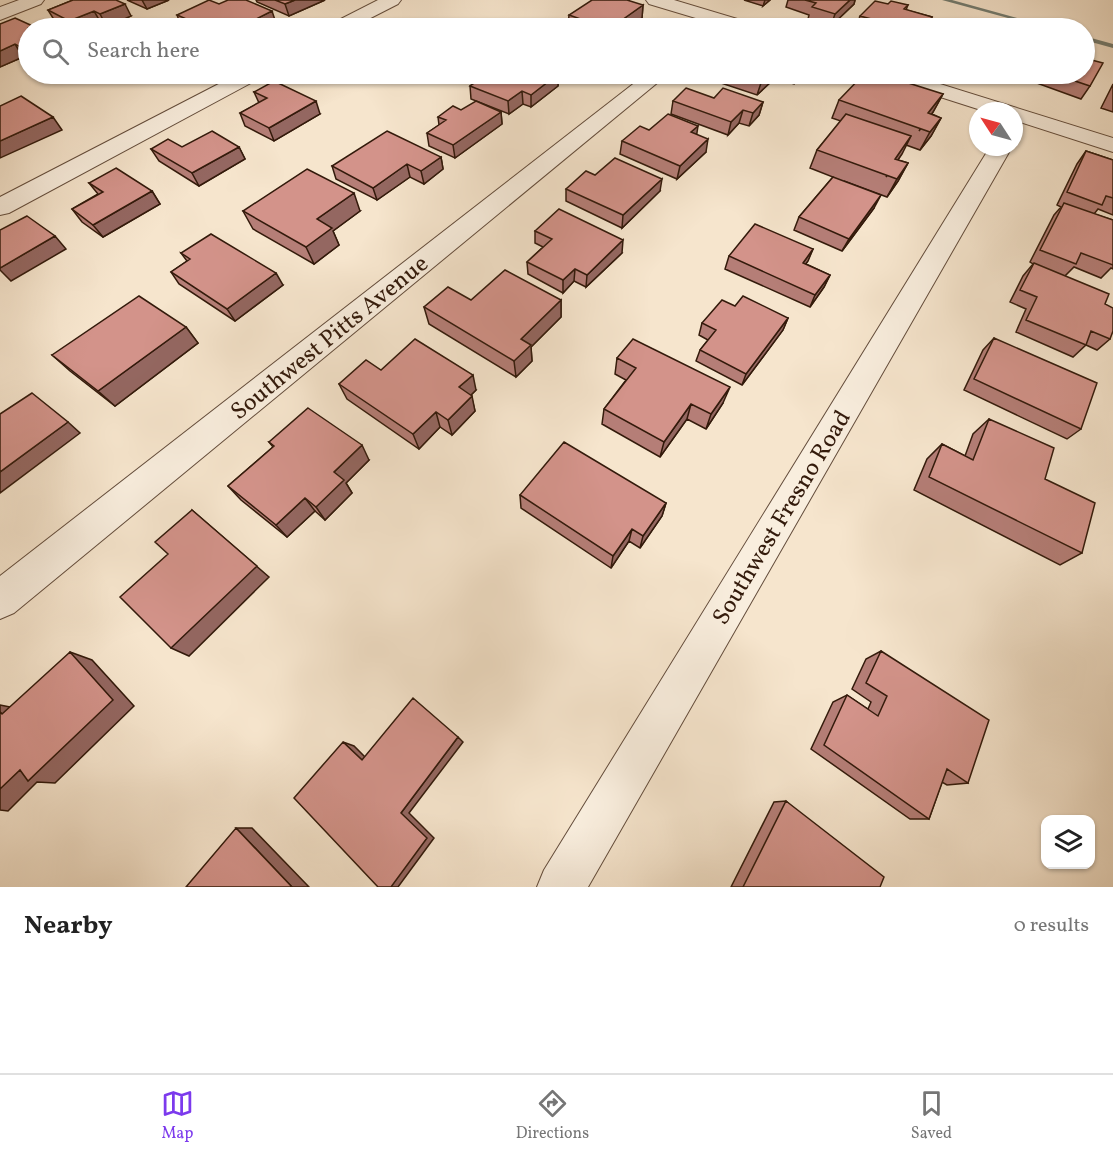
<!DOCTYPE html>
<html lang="en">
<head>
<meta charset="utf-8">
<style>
	body { margin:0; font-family:Vollkorn,serif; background:#f6f6f6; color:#222 }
	.controls { position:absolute; right:18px; bottom:18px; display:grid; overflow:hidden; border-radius:12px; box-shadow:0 2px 4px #0004 }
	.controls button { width:54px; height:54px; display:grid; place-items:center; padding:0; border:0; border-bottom:2px solid #e0e0e0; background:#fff; color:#222; font:30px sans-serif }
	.compass { position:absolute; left:969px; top:102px; width:54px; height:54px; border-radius:50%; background:#fff; box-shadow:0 2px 4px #0004; rotate:306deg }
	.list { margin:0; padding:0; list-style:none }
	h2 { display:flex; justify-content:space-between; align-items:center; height:78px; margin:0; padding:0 24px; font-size:26px }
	h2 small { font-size:20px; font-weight:400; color:#767676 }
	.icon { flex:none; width:33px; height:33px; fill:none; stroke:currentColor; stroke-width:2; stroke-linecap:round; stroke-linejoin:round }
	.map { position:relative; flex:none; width:1113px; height:887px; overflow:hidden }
	.search { position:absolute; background:#fff; box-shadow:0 2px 4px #0004; left:18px; right:18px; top:18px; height:66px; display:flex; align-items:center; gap:15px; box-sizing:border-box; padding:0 21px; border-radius:33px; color:#767676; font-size:22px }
	.sheet { height:186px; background:#fff }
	nav { display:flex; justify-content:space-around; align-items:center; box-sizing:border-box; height:84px; border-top:2px solid #e0e0e0; background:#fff; font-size:16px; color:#767676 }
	nav a { display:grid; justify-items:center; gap:3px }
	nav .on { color:#7c3aed }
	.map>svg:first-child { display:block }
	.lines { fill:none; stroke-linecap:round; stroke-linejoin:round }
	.stream { fill:#737d72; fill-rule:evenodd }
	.street-casing { stroke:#644d3c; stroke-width:2 }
	.street { fill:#f9eede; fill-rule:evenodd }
	.wall { fill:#b57e77; stroke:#331a0b; stroke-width:1.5 }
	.shaded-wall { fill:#946761; stroke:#331a0b; stroke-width:1.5 }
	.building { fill:#d3938a; stroke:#331a0b; stroke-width:1.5 }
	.labels { text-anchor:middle; stroke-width:6; stroke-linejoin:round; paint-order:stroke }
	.street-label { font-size:24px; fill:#331a0b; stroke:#f9eede }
</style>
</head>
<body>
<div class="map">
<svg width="1113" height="887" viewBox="0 0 1113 887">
	<rect width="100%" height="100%" fill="#f6e5cd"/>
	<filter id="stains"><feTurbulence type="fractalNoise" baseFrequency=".00333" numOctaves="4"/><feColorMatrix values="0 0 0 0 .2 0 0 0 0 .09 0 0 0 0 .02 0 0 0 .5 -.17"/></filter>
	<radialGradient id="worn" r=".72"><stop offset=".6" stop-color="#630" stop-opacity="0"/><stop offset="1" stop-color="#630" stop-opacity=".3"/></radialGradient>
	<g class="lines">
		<!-- stream -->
		<path class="stream" d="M942 0H952L1053 28H1045Z
			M1084 36 1113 44V48L1084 40Z"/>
		<!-- street casing -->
		<g class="street-casing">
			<path id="street" d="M19 0H44L41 4 0 20V7Z
				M378 0H401L398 4 351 28H329L331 24Z
				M646 0H674L754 24 756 28H729L649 4Z
				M238 74H263L260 78 9 213 0 215V197Z
				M646 74H668L14 613 0 619V576Z
				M878 74H908L1113 138V152L1014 120V111H984L881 78Z
				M990 147H1012L588 887H537L544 870Z"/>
		</g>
		<!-- street -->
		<use href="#street" class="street"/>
	</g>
	<!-- wall -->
	<path class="wall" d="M73 0 131 16 107 27 101 23 88 28H67L56 23 48 10Z
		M127 0H169L147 9Z
		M256 0H325L289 16 257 2Z
		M744 0H770L763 6Z
		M788 0H855L854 4 831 26 808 19 809 15 786 7Z
		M219 4 276 23 266 28H182L177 15Z
		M888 4 908 5 906 10 932 17 927 28H856L860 16Z
		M643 5 642 18 629 26V28H556L568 26 569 15Z
		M0 24 28 28V60L23 57 0 67Z
		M488 74H574L566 79 558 76V86L531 107 523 104 509 114 471 99 470 86Z
		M723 74H804L794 84 775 78 757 95 721 83Z
		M1023 74H1084L1090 86 1081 99 1020 77Z
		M1113 84V112L1101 108Z
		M254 92 320 114 274 141 245 126 240 113 259 103Z
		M943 94 932 114 941 118 931 136 920 150 906 145 898 160 908 163 898 181 887 197 844 181 874 208 842 251 794 230 799 217 833 177 810 168 817 150 841 121 832 118 839 100Z
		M714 98 763 102 759 115 749 126 739 123 728 135 671 114 673 101Z
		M461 110 501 112 502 124 455 158 429 146 427 133 439 125 438 117Z
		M649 130 696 135 706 152 677 179 620 154 622 141Z
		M182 147H239L245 159 199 186 159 161 151 149Z
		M1086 151 1113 160V215L1098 209 1094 214 1113 220V269L1111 268 1101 278 1074 267 1065 276 1105 304 1110 339 1097 350 1086 345 1073 357 1016 332 1026 309 1010 302 1023 276 1033 264 1030 262 1054 215 1061 207 1057 205 1077 164Z
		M441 157 443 169 424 184 410 177 377 200 336 179 332 166Z
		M595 175 660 191 622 228 566 201V189Z
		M89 183 152 191 160 204 103 237 82 222 72 209 98 194Z
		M243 211H360L333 231 339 245 314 264 253 229Z
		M535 231 622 253 586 287 574 281 563 293 528 274 527 262 543 247 535 243Z
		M813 249 806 264 830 275 824 287 810 307 725 269 729 256Z
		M181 253 283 285 235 321 179 284 171 272 187 261Z
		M471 300H561V317L531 347 532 361 516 377 429 324 424 307Z
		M788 318 783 330 742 385 696 361 700 350 708 340 699 335 702 323Z
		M186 327 198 343 115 406 70 371 52 355Z
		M994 338 1081 429 1067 439 964 390 983 350Z
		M617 358 723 403 706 429 687 419 660 457 602 424 604 409 626 380 615 374Z
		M381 370 476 390 471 395 475 411 452 435 440 427 419 449 347 399 339 384Z
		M989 419 1045 479 1082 553 1060 565 914 490 927 459 942 444 965 456 973 434Z
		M269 442 369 460 346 483 352 493 325 520 315 511 287 537 241 500 228 486 273 447Z
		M520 495 666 503 662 516 640 548 629 541 611 568 521 508Z
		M881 651 968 783 947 785 942 782 929 819H910L811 749 833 702 847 695 868 709 871 702 852 689 866 659Z
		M786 801 880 887H731L774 802Z"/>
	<!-- shaded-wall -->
	<path class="shaded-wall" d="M142 0H169L147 9Z
		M295 0H325L289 16 285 4Z
		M765 0H770L763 6Z
		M850 0H855L854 4 831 26 835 14Z
		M125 4 131 16 107 27 100 14Z
		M643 5 642 18 629 26V28H621L622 20Z
		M94 11 101 23 88 28H74L69 21Z
		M272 11 276 23 266 28H238Z
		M932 17 927 28H923Z
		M15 44 23 57 0 67V51Z
		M28 45V58L22 48Z
		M558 74V86L531 107V95Z
		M566 74H574L566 79Z
		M770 74H776L775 78 757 95 761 83Z
		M797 74H804L794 84Z
		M522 91 523 104 509 114 508 101Z
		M943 94 933 112 919 131 928 113Z
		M316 101 320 114 274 141 269 128Z
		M763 102 759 115 749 126 753 113Z
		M743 110 739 123 728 135 731 122Z
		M501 112 502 124 455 158 453 145Z
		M53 117 62 130 0 158V141Z
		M941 118 931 136 920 150 930 132Z
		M698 126 696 139 691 132Z
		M911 136 902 154 886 177 895 159Z
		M708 139 706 152 677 179 680 166Z
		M239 147 245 159 199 186 192 173Z
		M441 157 443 169 424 184 421 171Z
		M908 163 898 181 887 197 897 179Z
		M407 164 410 177 377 200 373 188Z
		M662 179 660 191 622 228 623 215Z
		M152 191 160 204 103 237 93 225Z
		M354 193 360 211 333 231 339 245 314 264 306 247 317 219Z
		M881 195 874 208 842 251 849 239Z
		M55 236 66 249 11 281 0 270V268Z
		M623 240 622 253 586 287 587 275Z
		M813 249 808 261 797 275 803 263Z
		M575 269 574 281 563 293V280Z
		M276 273 283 285 235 321 227 309Z
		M830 275 824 287 810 307 815 295Z
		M561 300V317L531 347 532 361 516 377 514 361 521 339Z
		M788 318 783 330 742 385 746 374Z
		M186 327 198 343 115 406 98 391Z
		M473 375 476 390 463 403 459 387Z
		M730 387 723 403 706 429 711 414Z
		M472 396 475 411 452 435 448 420Z
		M691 404 687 419 660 457 664 442Z
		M436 412 440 427 419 449 413 434Z
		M68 422 80 433 0 493V472Z
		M362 445 369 460 346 483 352 493 325 520 316 507 334 472Z
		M305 498 315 511 287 537 276 525Z
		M666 503 662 516 640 548 643 536Z
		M192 510 269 577 189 656 171 648Z
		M632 529 629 541 611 568 613 556Z
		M70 652 92 660 134 706 55 783 37 782 8 811 0 810V789Z
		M0 705 20 709 2 714 0 712Z
		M458 737 463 742 409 813 434 838 398 887H391L401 813Z
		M343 742 354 746 371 763 362 760Z
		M236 828H252L309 887H292Z"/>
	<!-- building -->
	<path class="building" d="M73 0H116L125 4 100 14 94 11 69 21 48 10Z
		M209 0 219 4 228 0H246L272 11 238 28H207L177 15Z
		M275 0H295L285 4Z
		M592 0H627L643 5 622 20 630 23 621 28H606L569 15Z
		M805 0H850L835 14 812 7 816 3Z
		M875 1 888 4 891 1 908 5 904 9 932 17 923 28H891L894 25 860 16Z
		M15 18 37 28H28V45L22 48 15 44 0 51V24Z
		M564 24 576 28H556Z
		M947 26 957 28H945Z
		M974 26 982 28H972Z
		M1084 58 1103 63 1090 86 1054 74H1084Z
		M488 74H558L531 95 522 91 508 101 470 86Z
		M734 74H770L761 83Z
		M864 74H880L943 94 928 113 941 118 930 132 839 100Z
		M274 81 316 101 269 128 240 113 267 98 254 92Z
		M686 88 714 98 723 88 763 102 753 113 743 110 731 122 673 101Z
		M21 96 53 117 0 141V106Z
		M476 101 501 112 453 145 427 133 446 120 438 117 453 106 461 110Z
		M668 114 698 126 691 132 708 139 680 166 622 141 640 126 649 130Z
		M846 114 911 136 895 159 908 163 897 179 817 150Z
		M212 131 239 147 192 173 151 149 168 139 182 147Z
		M387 131 441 157 421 171 407 164 373 188 332 166Z
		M1086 151 1113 160V198L1106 196 1102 205 1067 192Z
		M615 158 662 179 623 215 566 189 586 171 595 175Z
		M116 168 152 191 93 225 72 209 103 192 89 183Z
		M307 169 354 193 317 219 332 228 306 247 243 211Z
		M833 177 881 195 849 239 799 217Z
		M1064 203 1113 220V265L1081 253 1076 264 1040 250Z
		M559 209 623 240 587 275 575 269 563 280 527 262 552 239 535 231Z
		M27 216 55 236 0 268V230Z
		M755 224 813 249 803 263 830 275 815 295 729 256Z
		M211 234 276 273 227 309 171 272 190 259 181 253Z
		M1034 263 1109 294 1105 304 1113 308V331L1110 339 1091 331 1086 345 1026 320 1037 297 1020 290Z
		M505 270 561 300 521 339 531 345 514 361 424 307 448 287 471 300Z
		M139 296 186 327 98 391 52 355Z
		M743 296 788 318 746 374 700 350 716 330 702 323 722 300 735 306Z
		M994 338 1097 383 1081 429 974 379Z
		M415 339 473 375 459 387 472 396 448 420 436 412 413 434 339 384 366 360 381 370Z
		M633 339 730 387 711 414 691 404 664 442 604 409 636 368 617 358Z
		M32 393 68 422 0 472V414Z
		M308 408 362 445 334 472 344 480 316 507 305 498 276 525 228 486 274 446 269 442Z
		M989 419 1054 448 1045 479 1095 503 1082 553 929 477 942 444 973 460Z
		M564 442 666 503 643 536 632 529 613 556 520 495Z
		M192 510 257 566 171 648 120 597 168 554 155 542Z
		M881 651 989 720 968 783 947 769 929 819 824 745 847 695 878 716 887 696 866 683Z
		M70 652 113 700 28 781 20 770 0 789V712L2 714Z
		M413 698 458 737 401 813 427 838 391 887H378L294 798 343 742 362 760Z
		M786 801 884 877 880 887H743Z
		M236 828 292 887H186Z"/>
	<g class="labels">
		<!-- street labels -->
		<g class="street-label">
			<text transform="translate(329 337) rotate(-39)" y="8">Southwest Pitts Avenue</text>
			<text transform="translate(781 517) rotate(-59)" y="8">Southwest Fresno Road</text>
		</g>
	</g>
	<rect width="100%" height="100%" filter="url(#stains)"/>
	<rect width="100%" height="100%" fill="url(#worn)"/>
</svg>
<div class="controls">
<button><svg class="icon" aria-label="layers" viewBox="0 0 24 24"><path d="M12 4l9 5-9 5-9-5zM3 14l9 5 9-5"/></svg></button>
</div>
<svg class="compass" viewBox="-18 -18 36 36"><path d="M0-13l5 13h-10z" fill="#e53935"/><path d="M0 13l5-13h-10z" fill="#767676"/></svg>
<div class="search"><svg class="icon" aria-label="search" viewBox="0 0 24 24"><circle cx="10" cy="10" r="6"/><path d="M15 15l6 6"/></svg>Search here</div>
</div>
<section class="sheet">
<h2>Nearby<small>0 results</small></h2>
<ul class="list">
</ul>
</section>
<nav>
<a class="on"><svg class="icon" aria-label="map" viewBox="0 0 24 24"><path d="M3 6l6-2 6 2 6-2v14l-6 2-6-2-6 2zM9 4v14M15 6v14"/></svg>Map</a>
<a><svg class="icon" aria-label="directions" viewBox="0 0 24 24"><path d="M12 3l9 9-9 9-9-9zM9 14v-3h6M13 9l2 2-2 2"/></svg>Directions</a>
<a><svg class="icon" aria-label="saved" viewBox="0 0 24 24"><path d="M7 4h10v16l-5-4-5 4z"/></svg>Saved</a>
</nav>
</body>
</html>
